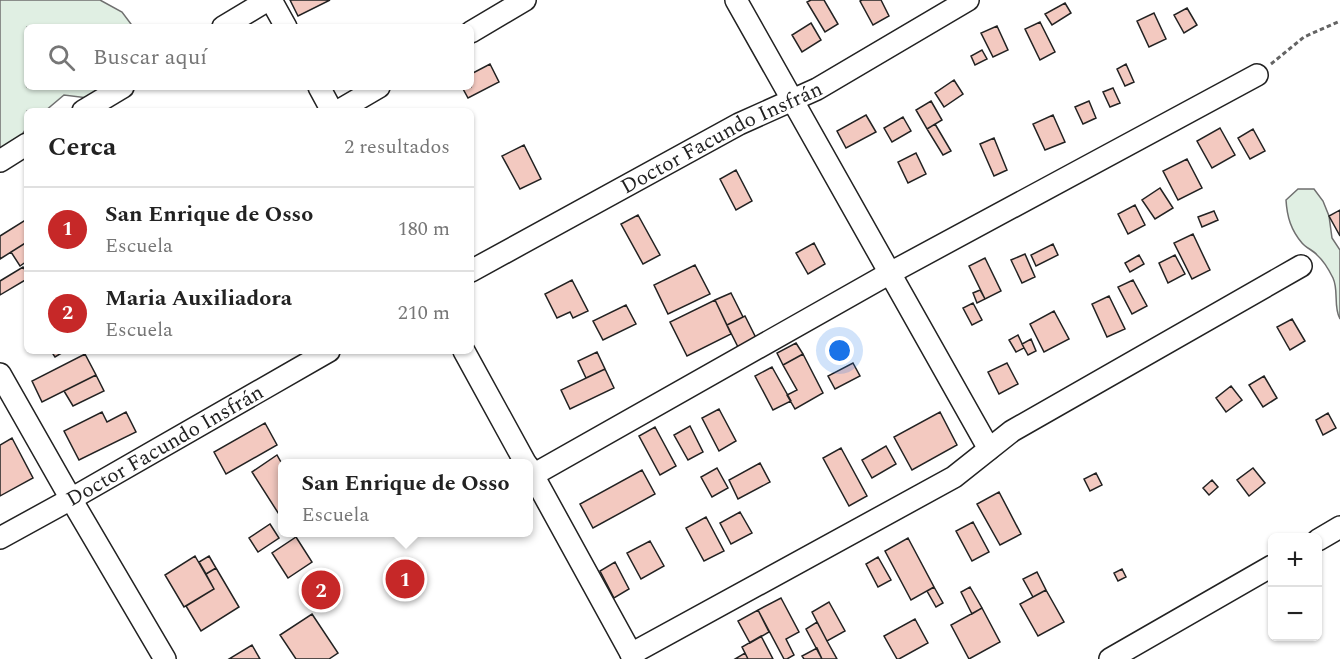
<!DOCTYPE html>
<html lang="es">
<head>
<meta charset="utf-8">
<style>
	body { margin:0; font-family:Spectral,serif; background:#f6f6f6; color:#222 }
	.controls { position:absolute; right:18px; bottom:18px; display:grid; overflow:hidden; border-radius:9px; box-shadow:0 2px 4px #0004 }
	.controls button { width:54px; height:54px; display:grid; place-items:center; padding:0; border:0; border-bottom:2px solid #e0e0e0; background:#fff; color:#222; font:30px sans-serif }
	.you { position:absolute; left:840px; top:351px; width:21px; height:21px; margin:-15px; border:4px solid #fff; border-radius:50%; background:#1a73e8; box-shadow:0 0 0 9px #1a73e833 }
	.badge { display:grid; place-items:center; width:39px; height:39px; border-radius:50%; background:#c62828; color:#fff; font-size:20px; font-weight:700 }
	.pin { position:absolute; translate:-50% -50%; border:3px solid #fff; box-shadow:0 2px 6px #0006 }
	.popup { position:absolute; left:278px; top:459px; width:255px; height:78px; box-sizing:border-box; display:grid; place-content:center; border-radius:9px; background:#fff; filter:drop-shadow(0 2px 4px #0005); font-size:20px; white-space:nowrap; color:#767676 }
	.popup b { font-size:22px; color:#222 }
	.popup::after { content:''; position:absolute; left:50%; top:100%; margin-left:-12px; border:12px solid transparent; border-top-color:#fff }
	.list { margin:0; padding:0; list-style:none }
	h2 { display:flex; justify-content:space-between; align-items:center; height:78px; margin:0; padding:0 24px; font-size:26px }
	h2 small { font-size:20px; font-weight:400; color:#767676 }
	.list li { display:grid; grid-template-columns:39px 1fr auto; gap:18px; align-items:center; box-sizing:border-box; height:84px; padding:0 24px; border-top:2px solid #e0e0e0 }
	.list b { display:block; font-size:22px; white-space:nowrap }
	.list p { margin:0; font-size:20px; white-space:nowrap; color:#767676 }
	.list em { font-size:20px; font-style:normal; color:#767676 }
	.icon { flex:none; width:33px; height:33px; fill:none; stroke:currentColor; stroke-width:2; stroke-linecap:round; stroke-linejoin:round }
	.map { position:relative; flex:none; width:1340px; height:659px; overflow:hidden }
	.search { position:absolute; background:#fff; box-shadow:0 2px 4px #0004; left:24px; top:24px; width:450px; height:66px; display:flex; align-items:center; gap:15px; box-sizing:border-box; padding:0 21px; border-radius:9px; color:#767676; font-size:22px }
	.panel { position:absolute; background:#fff; box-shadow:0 2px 4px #0004; left:24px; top:108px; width:450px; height:246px; border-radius:9px }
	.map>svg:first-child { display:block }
	.green { fill:#e0efe3; stroke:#6f6f6f; stroke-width:1.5 }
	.building { fill:#f3c9c0; stroke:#222; stroke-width:1.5 }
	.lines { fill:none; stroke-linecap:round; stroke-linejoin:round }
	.minor-casing { stroke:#222; stroke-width:24 }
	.path { stroke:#646464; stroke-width:3; stroke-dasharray:4.5 3; stroke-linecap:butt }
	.minor { stroke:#fff; stroke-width:21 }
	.labels { text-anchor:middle; stroke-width:4.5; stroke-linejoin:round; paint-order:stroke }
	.street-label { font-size:21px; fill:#222; stroke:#fff }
</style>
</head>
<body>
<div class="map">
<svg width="1340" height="659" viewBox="0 0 1340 659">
	<rect width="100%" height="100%" fill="#fff"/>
	<!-- green -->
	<path class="green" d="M0 0H100L122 12 131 24V27H27V87H116L96 99 64 95 45 111H27V127L12 150 0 152Z
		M1298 189H1314L1323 201 1329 216 1332 238 1340 250V319C1333 306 1339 291 1333 278 1329 270 1324 261 1317 255 1313 250 1306 248 1302 243 1291 230 1287 217 1286 200Z"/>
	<!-- building -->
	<path class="building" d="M290 0H330L298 16Z
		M811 0H824L838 24 825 32 807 2Z
		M862 0H881L889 16 873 25 860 1Z
		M1065 3 1071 13 1052 25 1045 14Z
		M1187 8 1197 25 1184 33 1174 15Z
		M1154 13 1166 39 1149 47 1137 21Z
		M1040 22 1055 52 1040 60 1025 29Z
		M811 23 821 40 802 52 792 35Z
		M997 26 1008 50 993 57 981 33Z
		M982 50 987 59 975 65 971 56Z
		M490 64 499 82 468 98 462 87H471V74Z
		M1126 64 1134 82 1125 86 1117 69Z
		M954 80 963 94 944 107 935 93Z
		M1113 88 1120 103 1110 107 1103 92Z
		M931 101 942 120 927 129 916 110Z
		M1089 101 1096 118 1083 124 1075 107Z
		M866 115 876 132 846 148 837 131Z
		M1053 115 1065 142 1045 150 1033 124Z
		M903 117 911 131 892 142 884 128Z
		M935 124 951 151 943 155 927 129Z
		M1220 128 1235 155 1212 168 1197 141Z
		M1253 129 1265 151 1250 159 1238 138Z
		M994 138 1007 170 994 176 980 144Z
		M524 145 541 179 520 189 502 156Z
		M916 153 926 174 908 183 898 162Z
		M1187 159 1202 188 1178 200 1163 171Z
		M736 170 752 201 736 210 720 179Z
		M1160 188 1173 208 1155 219 1142 200Z
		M1135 205 1145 225 1128 234 1118 214Z
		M1340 210V236L1329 216Z
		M1214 211 1218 220 1202 227 1198 217Z
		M638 215 660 255 643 264 621 224Z
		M27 219V242L0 259V236Z
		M1193 234 1210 270 1192 279 1174 243Z
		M27 242V261L20 266 11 252Z
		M814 243 825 264 808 274 796 253Z
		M1053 244 1058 255 1036 266 1031 255Z
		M1025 254 1035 277 1022 283 1011 260Z
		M1139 255 1144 264 1130 272 1125 263Z
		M1175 255 1185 274 1168 283 1159 263Z
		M985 258 1001 291 985 299 969 266Z
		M695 265 710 294 668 314 654 285Z
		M23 267 27 273V279L0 295V281Z
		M572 280 588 311 573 318 570 312 557 318 545 294Z
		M1133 280 1147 306 1132 314 1118 287Z
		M980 290 985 299 977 303 973 293Z
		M731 293 743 317 727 325 715 300Z
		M1109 296 1125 329 1107 337 1092 304Z
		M715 300 731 334 687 356 670 322Z
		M973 303 982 320 972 325 963 308Z
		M626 305 636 324 603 340 593 321Z
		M1054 311 1069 339 1044 352 1030 324Z
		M745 316 756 338 738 347 727 325Z
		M1292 319 1305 341 1290 350 1277 327Z
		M1018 335 1024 348 1016 352 1009 340Z
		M1031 339 1036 351 1028 355 1022 344Z
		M796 343 803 354 783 365 777 353Z
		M51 351H65L55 357Z
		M597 352 605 369 586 378 578 361Z
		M85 354 96 375 42 402 32 381Z
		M803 354 823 393 795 409 787 395 797 390 783 365Z
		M853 363 860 376 835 389 828 376Z
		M1007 363 1018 384 999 394 988 372Z
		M772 367 791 401 773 410 755 376Z
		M605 369 614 388 570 409 561 390Z
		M96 375 104 391 73 406 64 391Z
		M1264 376 1277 398 1263 407 1249 385Z
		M1231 386 1242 400 1226 412 1216 398Z
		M719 409 736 441 719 451 702 418Z
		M102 412 107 422 126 412 136 432 79 460 64 431Z
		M940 412 957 445 912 470 894 437Z
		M1328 413 1336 428 1323 435 1316 420Z
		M265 423 277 445 226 474 214 452Z
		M690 426 703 452 688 460 674 435Z
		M655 427 676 466 660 475 639 436Z
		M12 438 33 478 0 496V445Z
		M886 446 896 464 872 478 862 460Z
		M841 448 867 496 849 506 823 458Z
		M277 455 282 464V519L252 472Z
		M760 463 770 482 738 499 729 480Z
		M717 468 728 488 712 497 701 477Z
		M1253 468 1265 483 1249 496 1237 480Z
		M642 470 655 494 593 528 580 504Z
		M1096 473 1102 485 1090 491 1084 479Z
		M1212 480 1218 487 1209 495 1203 488Z
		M999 492 1021 534 1000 545 977 504Z
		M740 512 752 533 731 544 720 523Z
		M706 517 724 551 704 561 686 528Z
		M973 522 989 552 972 561 956 531Z
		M270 524 279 538 258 552 249 538Z
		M296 537 312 562 288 578 272 553Z
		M908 538 934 587 911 600 885 551Z
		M650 541 664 566 641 579 627 553Z
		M195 556 214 589 184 607 165 575Z
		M209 556 216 568 206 574 199 562Z
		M878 557 891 580 878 587 866 564Z
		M615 562 629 589 614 598 600 571Z
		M216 568 239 607 201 631 186 606 214 589 206 574Z
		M1122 569 1126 577 1118 581 1114 573Z
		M1037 572 1046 590 1033 597 1023 579Z
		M934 587 943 603 936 607 927 591Z
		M970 587 982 608 972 614 961 592Z
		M1046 590 1064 622 1038 636 1020 604Z
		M781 598 799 632 786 639 794 655 787 659H784L758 610Z
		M829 602 845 631 827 641 812 612Z
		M982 608 1000 642 969 659 951 625Z
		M758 610 769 632 750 643 738 621Z
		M312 614 338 653 329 659H296L280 635Z
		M915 619 928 643 899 659H897L884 636Z
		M817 622 827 641 837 659H822L806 629Z
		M761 636 773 659H748L742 647Z
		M252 645 260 659H229Z
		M817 648 822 659H804L802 656Z
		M745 653 748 659H735Z"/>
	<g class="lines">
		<!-- minor casing -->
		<g class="minor-casing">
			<g id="minor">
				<path d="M271 0 286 27"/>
				<path d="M736 0 989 449"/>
				<path d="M223 27 268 0"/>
				<path d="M471 32 525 0"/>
				<path d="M319 87 332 111"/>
				<path d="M83 111 123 87"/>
				<path d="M338 111 379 87"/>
				<path d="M0 161 27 144"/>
				<path id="s1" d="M471 271 739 124 817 89 968 0"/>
				<path d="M464 351 526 464"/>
				<path d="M0 374 71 499 165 659"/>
				<path d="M528 466 634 659"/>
				<path d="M533 475 890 273 1257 75"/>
				<path id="s2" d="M0 538 71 499 329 351"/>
				<path d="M1318 540 1340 527"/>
				<path d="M631 654 954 477 1012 431 1301 266"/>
				<path d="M1110 659 1272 566"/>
			</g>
		</g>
		<!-- path -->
		<path class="path" d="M1271 64 1304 37 1340 21"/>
		<!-- minor -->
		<use href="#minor" class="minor"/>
	</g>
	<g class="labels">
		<!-- street labels -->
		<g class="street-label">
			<text dy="7" stroke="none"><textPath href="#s1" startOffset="284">Doctor Facundo Insfrán</textPath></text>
			<text dy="7" stroke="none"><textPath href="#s2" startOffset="189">Doctor Facundo Insfrán</textPath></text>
		</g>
	</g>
</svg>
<div class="controls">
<button>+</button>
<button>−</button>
</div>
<div class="you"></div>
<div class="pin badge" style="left:405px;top:579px">1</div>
<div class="popup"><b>San Enrique de Osso</b>Escuela</div>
<div class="pin badge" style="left:321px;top:590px">2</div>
<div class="search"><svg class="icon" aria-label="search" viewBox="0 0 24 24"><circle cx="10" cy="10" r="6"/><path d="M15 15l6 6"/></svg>Buscar aquí</div>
<section class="panel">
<h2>Cerca<small>2 resultados</small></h2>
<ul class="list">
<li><span class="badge">1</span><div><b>San Enrique de Osso</b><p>Escuela</p></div><em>180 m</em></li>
<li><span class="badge">2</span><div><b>Maria Auxiliadora</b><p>Escuela</p></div><em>210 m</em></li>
</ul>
</section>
</div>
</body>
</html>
